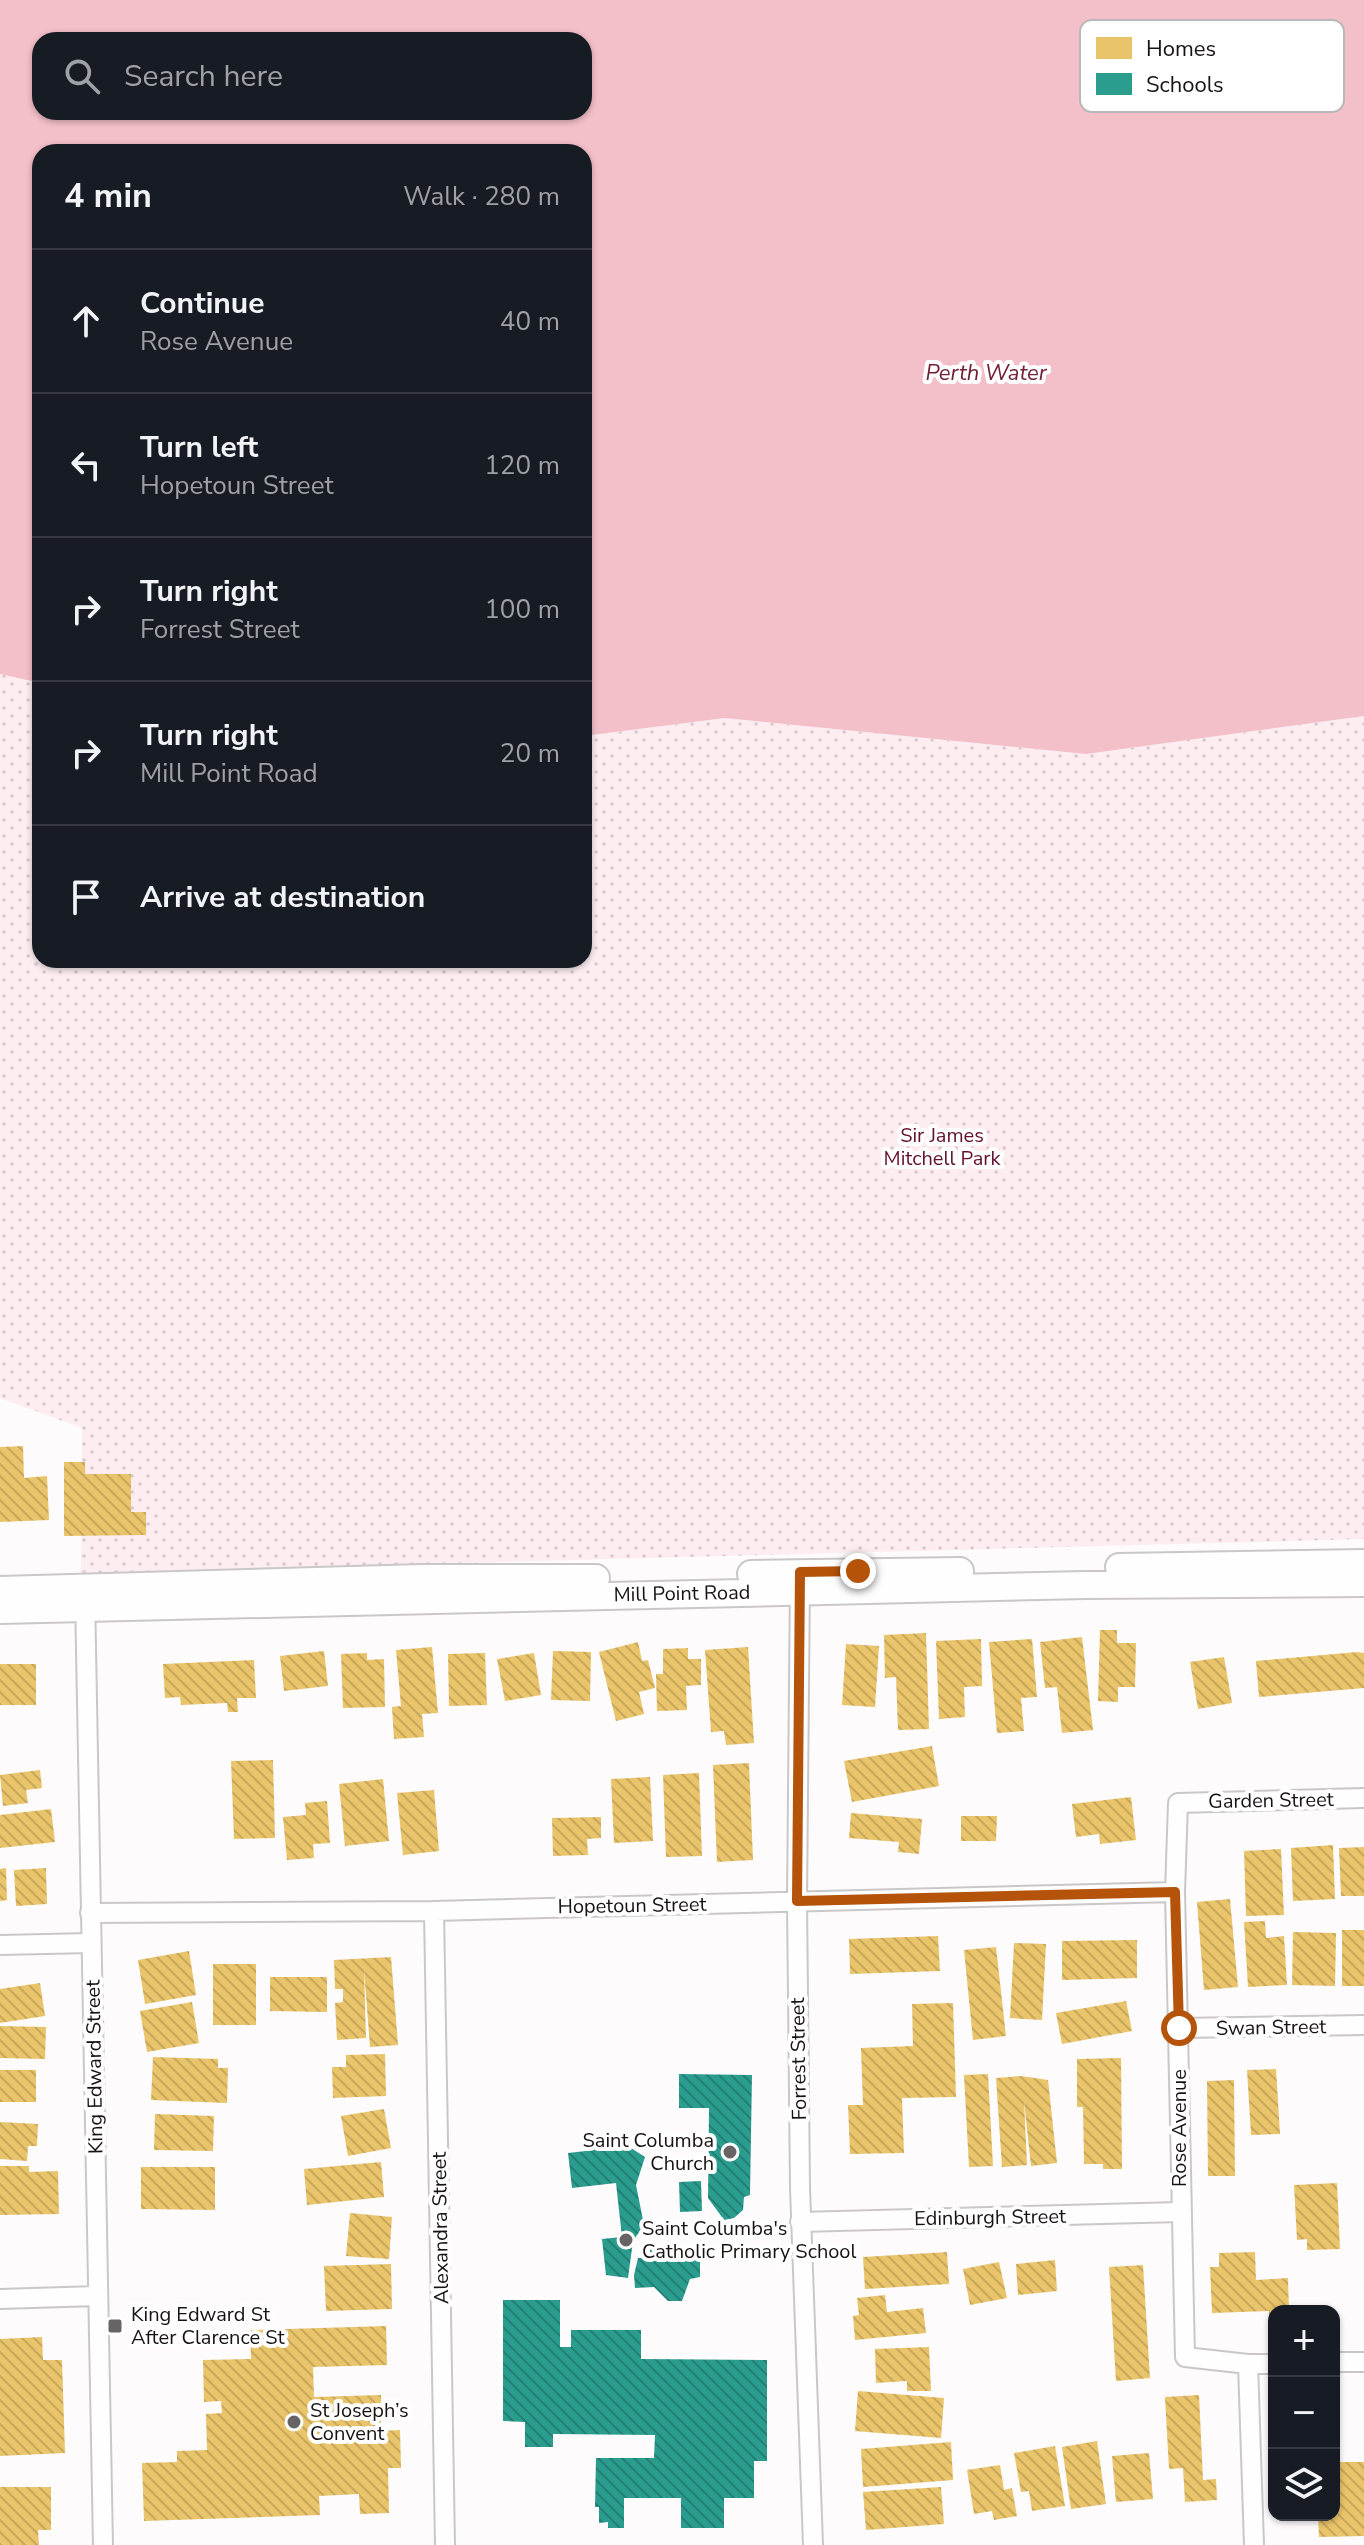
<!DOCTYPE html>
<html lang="en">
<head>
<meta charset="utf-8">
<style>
	body { margin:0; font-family:"Nunito Sans",sans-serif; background:#20242c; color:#f1f3f6 }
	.controls { position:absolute; right:24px; bottom:24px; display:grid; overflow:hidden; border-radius:16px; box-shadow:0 2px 6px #0004 }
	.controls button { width:72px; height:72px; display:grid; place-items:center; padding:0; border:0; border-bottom:2px solid #363941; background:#171b24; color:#f1f3f6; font:40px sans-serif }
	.stop { position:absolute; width:24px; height:24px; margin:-18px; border:6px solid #b45309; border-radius:50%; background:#fff }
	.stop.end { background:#b45309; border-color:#fff; box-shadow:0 2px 8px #0008 }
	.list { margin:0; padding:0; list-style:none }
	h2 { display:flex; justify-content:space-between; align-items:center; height:104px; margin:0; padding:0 32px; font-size:34px }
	h2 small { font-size:26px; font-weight:400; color:#9ea1a6 }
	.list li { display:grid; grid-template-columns:52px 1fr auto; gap:24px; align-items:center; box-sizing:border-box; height:144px; padding:0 32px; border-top:2px solid #363941 }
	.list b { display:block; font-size:30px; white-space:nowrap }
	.list p { margin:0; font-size:26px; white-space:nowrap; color:#9ea1a6 }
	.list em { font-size:26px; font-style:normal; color:#9ea1a6 }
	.icon { flex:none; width:44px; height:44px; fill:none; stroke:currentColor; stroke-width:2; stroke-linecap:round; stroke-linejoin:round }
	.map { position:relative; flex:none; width:1364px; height:2545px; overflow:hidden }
	.search { position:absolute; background:#171b24; box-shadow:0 2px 6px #0004; left:32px; top:32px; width:560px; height:88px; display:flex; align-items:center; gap:20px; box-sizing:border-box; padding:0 28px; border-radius:24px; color:#9ea1a6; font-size:30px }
	.panel { position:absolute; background:#171b24; box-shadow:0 2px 6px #0004; left:32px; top:144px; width:560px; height:824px; border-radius:24px }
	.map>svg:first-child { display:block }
	.grass { fill:url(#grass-dots) }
	.water { fill:#f3bfc8; fill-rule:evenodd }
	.homes { fill:url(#homes-back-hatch) }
	.schools { fill:url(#schools-back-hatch) }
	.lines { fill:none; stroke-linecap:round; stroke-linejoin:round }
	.minor-casing { stroke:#cac7c8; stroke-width:22 }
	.secondary-casing { stroke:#cac7c8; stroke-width:30 }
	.minor { stroke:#fffeff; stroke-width:18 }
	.secondary { stroke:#fffeff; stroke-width:26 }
	.route { stroke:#b45309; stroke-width:10 }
	.poi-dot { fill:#686465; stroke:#fff; stroke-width:3 }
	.labels { text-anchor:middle; stroke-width:8; stroke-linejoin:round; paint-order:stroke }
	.park-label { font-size:20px; fill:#64102b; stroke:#fff }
	.street-label { font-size:20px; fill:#171313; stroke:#fff }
	.poi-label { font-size:20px; fill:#171313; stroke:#fff; text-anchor:start }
	.water-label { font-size:22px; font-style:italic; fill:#732037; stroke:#fff }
	.key { fill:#fff; stroke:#b9b8b8; stroke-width:2 }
	.key-label { font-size:22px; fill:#171313 }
</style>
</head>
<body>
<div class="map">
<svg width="1364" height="2545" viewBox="0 0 1364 2545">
	<defs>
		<pattern id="grass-dots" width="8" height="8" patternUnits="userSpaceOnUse" patternTransform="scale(2)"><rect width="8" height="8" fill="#fdedf0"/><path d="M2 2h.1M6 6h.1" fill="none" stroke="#d8cacd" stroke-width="1.8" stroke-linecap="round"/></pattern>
		<pattern id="homes-back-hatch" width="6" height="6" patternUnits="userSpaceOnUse" patternTransform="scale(2)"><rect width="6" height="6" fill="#e9c46a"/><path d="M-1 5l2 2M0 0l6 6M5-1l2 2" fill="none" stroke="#c7a85b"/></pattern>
		<pattern id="schools-back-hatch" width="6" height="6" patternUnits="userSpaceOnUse" patternTransform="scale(2)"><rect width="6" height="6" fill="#2a9d8f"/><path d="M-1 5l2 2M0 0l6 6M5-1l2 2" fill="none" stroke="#237f74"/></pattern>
	</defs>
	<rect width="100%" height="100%" fill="#fefbfc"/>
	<!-- grass -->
	<path class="grass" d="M0 674 40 683V960H584V736L725 718 1086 754 1364 716V1539L81 1573 82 1428 0 1398Z"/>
	<!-- water -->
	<path class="water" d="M0 0H1364V716L1086 754 725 718 584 736V152H40V683L0 674ZM40 40H584V112H40Z"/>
	<!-- homes -->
	<path class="homes" d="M23 1446 24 1478 47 1476 49 1520 0 1522V1447Z
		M64 1462H85V1474H131V1512H146V1535L64 1536Z
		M1100 1630H1117V1643H1136L1135 1687H1118V1702L1098 1701Z
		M926 1633 929 1729 898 1730 896 1677 885 1678 884 1635Z
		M1082 1637 1093 1730 1062 1733 1057 1687 1045 1688 1040 1642Z
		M981 1639 982 1686 964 1687 965 1717 939 1719 936 1641Z
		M1032 1639 1037 1697 1021 1698 1024 1731 997 1733 989 1642Z
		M638 1642 642 1661 648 1660 655 1688 639 1692 644 1714 616 1721 599 1652Z
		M846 1644 879 1646 875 1707 842 1705Z
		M432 1647 438 1713 422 1714 424 1737 394 1739 392 1707 401 1706 396 1650Z
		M748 1647 754 1743 726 1745 724 1731 711 1732 705 1650Z
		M688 1648V1659H701V1685L686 1686 687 1710 657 1711 656 1674H663V1649Z
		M324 1651 328 1686 284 1691 280 1656Z
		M553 1651 591 1652 590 1701 551 1700Z
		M1357 1652 1364 1653V1688L1259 1697 1256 1661Z
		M367 1653V1660L384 1659 385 1707 343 1708 341 1654Z
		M485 1653 487 1705 449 1706 448 1654Z
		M534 1653 541 1695 505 1701 497 1659Z
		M1224 1657 1232 1703 1198 1709 1190 1662Z
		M254 1660 256 1698H237L238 1712H228L227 1703 181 1705 180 1697 165 1698 163 1664Z
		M0 1664H36V1705H0Z
		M932 1746 939 1786 852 1802 844 1761Z
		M273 1760 275 1838 234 1839 231 1761Z
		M749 1763 753 1860 717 1862 713 1765Z
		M40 1770 42 1788 26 1790 28 1803 3 1806 0 1775Z
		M699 1773 702 1856 666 1857 663 1775Z
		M650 1777 653 1841 614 1843 611 1779Z
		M383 1779 389 1841 345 1846 339 1784Z
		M434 1790 439 1851 403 1855 397 1793Z
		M1131 1797 1136 1840 1100 1844 1099 1834 1076 1837 1072 1804Z
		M327 1801 330 1843 313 1844 314 1858 287 1860 283 1817 306 1815 305 1803Z
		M51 1809 55 1842 0 1848V1815Z
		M851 1813 922 1819 919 1854 898 1852 899 1842 849 1838Z
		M961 1816H997L996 1841H961Z
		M601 1817V1838L587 1839 588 1855 553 1856 552 1818Z
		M1333 1845 1335 1899 1293 1901 1291 1848Z
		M1364 1847V1896H1341L1339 1848Z
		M1281 1849 1284 1915 1246 1916 1244 1851Z
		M6 1868 7 1900 0 1901V1869Z
		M46 1868 47 1904 16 1906 14 1870Z
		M1230 1899 1238 1987 1204 1990 1197 1902Z
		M1265 1921 1266 1938 1284 1936 1287 1985 1248 1987 1244 1922Z
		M1342 1930H1364V1986H1342Z
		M1293 1932 1336 1933 1335 1986 1292 1985Z
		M938 1936 940 1971 850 1974 849 1939Z
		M1137 1940V1978L1062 1980V1941Z
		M1014 1943 1046 1944 1042 2020 1010 2018Z
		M996 1947 1006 2036 973 2040 964 1950Z
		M189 1951 196 1995 145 2004 138 1960Z
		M391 1957 398 2045 370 2047 364 1969 366 2038 337 2040 335 2003 343 2002V1989H335L334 1960Z
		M213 1964H256V2025H213Z
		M270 1977H327V2012L270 2011Z
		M40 1983 45 2016 0 2023V1989Z
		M1126 2001 1132 2031 1062 2044 1056 2013Z
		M192 2002 199 2043 147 2052 140 2011Z
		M953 2003 956 2097 902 2098 904 2153 850 2154 848 2105H863L861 2048 913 2046 912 2004Z
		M0 2026 46 2027 45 2059 0 2058Z
		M385 2054 386 2096 333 2098 332 2067H346V2055Z
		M153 2057 218 2059V2068H228L227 2103 151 2100Z
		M1121 2058 1122 2169H1103V2164H1084L1083 2107H1077V2059Z
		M1276 2069 1280 2134 1251 2135 1247 2070Z
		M0 2070H36V2102H0Z
		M988 2074 993 2166 969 2167 964 2075Z
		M1021 2076 1048 2080 1057 2163 1031 2166 1024 2101 1027 2165 1002 2167 996 2078Z
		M1234 2080 1235 2176H1208L1207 2081Z
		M384 2109 391 2148 348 2156 341 2116Z
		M155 2114 214 2116 213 2151 154 2150Z
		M0 2122 38 2124 37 2146H28L27 2161 0 2159Z
		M381 2162 384 2197 307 2205 304 2169Z
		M0 2166H29V2172L58 2171 59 2214 0 2215Z
		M141 2167H215V2210L141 2209Z
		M1337 2183 1340 2249 1307 2250V2239L1297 2240 1294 2185Z
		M350 2213 392 2217 389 2259 346 2256Z
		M947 2252 949 2284 865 2289 863 2257Z
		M1255 2252 1256 2280 1288 2278 1289 2311H1274V2324H1269V2311L1212 2313 1210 2267H1219V2253Z
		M1055 2260 1057 2291 1018 2295 1016 2264Z
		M999 2262 1007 2298 970 2305 963 2269Z
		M391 2264 392 2309 326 2311 324 2266Z
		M1143 2265 1150 2378 1116 2381 1109 2267Z
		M885 2295 887 2312 923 2308 926 2333 855 2340 853 2316 859 2315 857 2298Z
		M386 2326 387 2365 313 2367 314 2397 381 2395V2431L400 2430 401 2468H388L389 2513 360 2514 359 2494 319 2496 320 2515 144 2521 142 2463 177 2462V2451L207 2450 206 2414 222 2413 221 2401 204 2402 203 2360 251 2359 250 2330Z
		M42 2337 43 2360H62L65 2453 0 2456V2339Z
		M929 2347 931 2391H907V2381L876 2383 875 2349Z
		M858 2391 944 2398 941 2438 855 2431Z
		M1199 2395 1203 2480 1216 2479 1217 2500 1185 2502 1183 2468 1169 2469 1165 2397Z
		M1097 2441 1106 2504 1071 2509 1062 2447Z
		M951 2442 953 2480 863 2487 861 2449Z
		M1055 2446 1065 2506 1032 2511 1029 2491 1021 2492 1014 2453Z
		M1149 2453 1153 2499 1116 2502 1112 2456Z
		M1334 2462H1364V2536L1319 2537 1318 2515H1334Z
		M1000 2465 1004 2490 1012 2488 1017 2516 994 2520 992 2511 974 2514 967 2470Z
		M0 2487H51V2530H38L39 2545H0Z
		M941 2487 944 2524 866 2530 863 2492Z"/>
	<!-- schools -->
	<path class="schools" d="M679 2074 752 2075 750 2195 744 2197 743 2210 734 2218 724 2220 708 2198 709 2108H679Z
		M614 2137 645 2157 636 2185 644 2225 633 2241 628 2278 606 2275 602 2239 622 2237 616 2183 572 2188 568 2153 586 2151Z
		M701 2181 702 2211 680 2212 679 2182Z
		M650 2249H680V2257H700V2277L690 2279 682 2301H668L654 2287 635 2288 634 2275 638 2258H650Z
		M503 2300H560V2347H571V2330H641V2359L767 2360V2461H754V2498H724V2528H681V2498H624V2528H608V2522L599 2523V2507H595L596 2458H654L655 2435 553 2434V2447H525V2422L503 2421Z"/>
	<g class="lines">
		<!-- minor casing -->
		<g class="minor-casing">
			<path id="minor" d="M800 1580 797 1901 800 2188 813 2545
				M85 1596 103 2545
				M434 1911 445 2545
				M90 1913 434 1911 1175 1892
				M0 1945 91 1943
				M1179 2028 1364 2025
				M800 2222 1180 2212
				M0 2299 97 2296
				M1334 2362H1364
				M1248 2364 1254 2545
				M1274 2364H1248L1185 2357 1175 1892 1178 1803 1364 1798"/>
		</g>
		<!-- secondary casing -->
		<g class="secondary-casing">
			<path id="secondary" d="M1119 1567 1364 1563
				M751 1574 960 1571
				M0 1590 422 1578H596
				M0 1610 1085 1585 1364 1583"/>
		</g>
		<!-- minor -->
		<use href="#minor" class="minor"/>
		<!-- secondary -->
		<use href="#secondary" class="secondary"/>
	</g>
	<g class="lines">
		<!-- route -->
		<path class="route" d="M858 1571 800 1572 797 1901 1175 1892 1179 2028"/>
	</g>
	<!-- markers -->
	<g class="poi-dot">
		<circle cx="730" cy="2152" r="8"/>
		<circle cx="626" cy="2240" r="8"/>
		<rect x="107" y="2318" width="16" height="16" rx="4"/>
		<circle cx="294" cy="2422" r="8"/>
	</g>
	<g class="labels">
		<!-- park labels -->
		<g class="park-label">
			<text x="942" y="1142">Sir James<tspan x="942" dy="23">Mitchell Park</tspan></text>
		</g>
		<!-- street labels -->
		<g class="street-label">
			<text transform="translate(682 1593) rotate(-1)" y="7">Mill Point Road</text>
			<text transform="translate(1271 1800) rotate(-1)" y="7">Garden Street</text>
			<text transform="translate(632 1905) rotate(-1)" y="7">Hopetoun Street</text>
			<text transform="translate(1271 2027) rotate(-1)" y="7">Swan Street</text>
			<text transform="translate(798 2059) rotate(-91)" y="7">Forrest Street</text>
			<text transform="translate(94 2067) rotate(-91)" y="7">King Edward Street</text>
			<text transform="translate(1179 2128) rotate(-90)" y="7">Rose Avenue</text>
			<text transform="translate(990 2217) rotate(-1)" y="7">Edinburgh Street</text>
			<text transform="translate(440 2228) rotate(-91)" y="7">Alexandra Street</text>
		</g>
		<!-- poi labels -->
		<g class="poi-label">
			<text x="714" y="2147" text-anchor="end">Saint Columba<tspan x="714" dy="23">Church</tspan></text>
			<text x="642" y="2235">Saint Columba's<tspan x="642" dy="23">Catholic Primary School</tspan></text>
			<text x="131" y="2321">King Edward St<tspan x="131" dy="23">After Clarence St</tspan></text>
			<text x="310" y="2417">St Joseph’s<tspan x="310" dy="23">Convent</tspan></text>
		</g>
		<!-- water labels -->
		<g class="water-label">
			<text x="986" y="380">Perth Water</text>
		</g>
	</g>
	<!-- legend -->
	<rect x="1080" y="20" width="264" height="92" rx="12" class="key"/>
	<rect x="1096" y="37" width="36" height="22" fill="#e9c46a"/>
	<rect x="1096" y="73" width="36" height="22" fill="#2a9d8f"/>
	<g class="key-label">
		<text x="1146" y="56">Homes</text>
		<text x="1146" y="92">Schools</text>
	</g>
</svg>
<div class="controls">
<button>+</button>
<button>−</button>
<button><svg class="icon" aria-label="layers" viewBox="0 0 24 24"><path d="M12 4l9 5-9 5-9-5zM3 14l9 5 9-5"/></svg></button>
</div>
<div class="stop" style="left:1179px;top:2028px"></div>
<div class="stop end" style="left:858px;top:1571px"></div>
<div class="search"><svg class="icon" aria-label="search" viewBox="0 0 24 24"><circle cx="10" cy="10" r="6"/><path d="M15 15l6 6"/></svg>Search here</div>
<section class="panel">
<h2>4 min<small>Walk · 280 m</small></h2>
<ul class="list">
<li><svg class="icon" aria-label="ahead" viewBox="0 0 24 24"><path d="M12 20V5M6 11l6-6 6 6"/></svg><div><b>Continue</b><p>Rose Avenue</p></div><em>40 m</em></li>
<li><svg class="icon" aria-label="left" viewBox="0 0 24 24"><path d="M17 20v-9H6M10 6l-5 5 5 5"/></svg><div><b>Turn left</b><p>Hopetoun Street</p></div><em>120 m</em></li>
<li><svg class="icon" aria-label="right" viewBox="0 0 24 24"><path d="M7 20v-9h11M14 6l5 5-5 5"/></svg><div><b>Turn right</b><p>Forrest Street</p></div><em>100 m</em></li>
<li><svg class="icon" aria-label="right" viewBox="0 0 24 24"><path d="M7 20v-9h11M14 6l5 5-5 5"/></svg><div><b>Turn right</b><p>Mill Point Road</p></div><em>20 m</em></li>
<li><svg class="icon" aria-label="arrive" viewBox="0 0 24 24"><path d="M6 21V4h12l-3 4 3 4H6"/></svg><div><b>Arrive at destination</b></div></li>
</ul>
</section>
</div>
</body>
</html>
